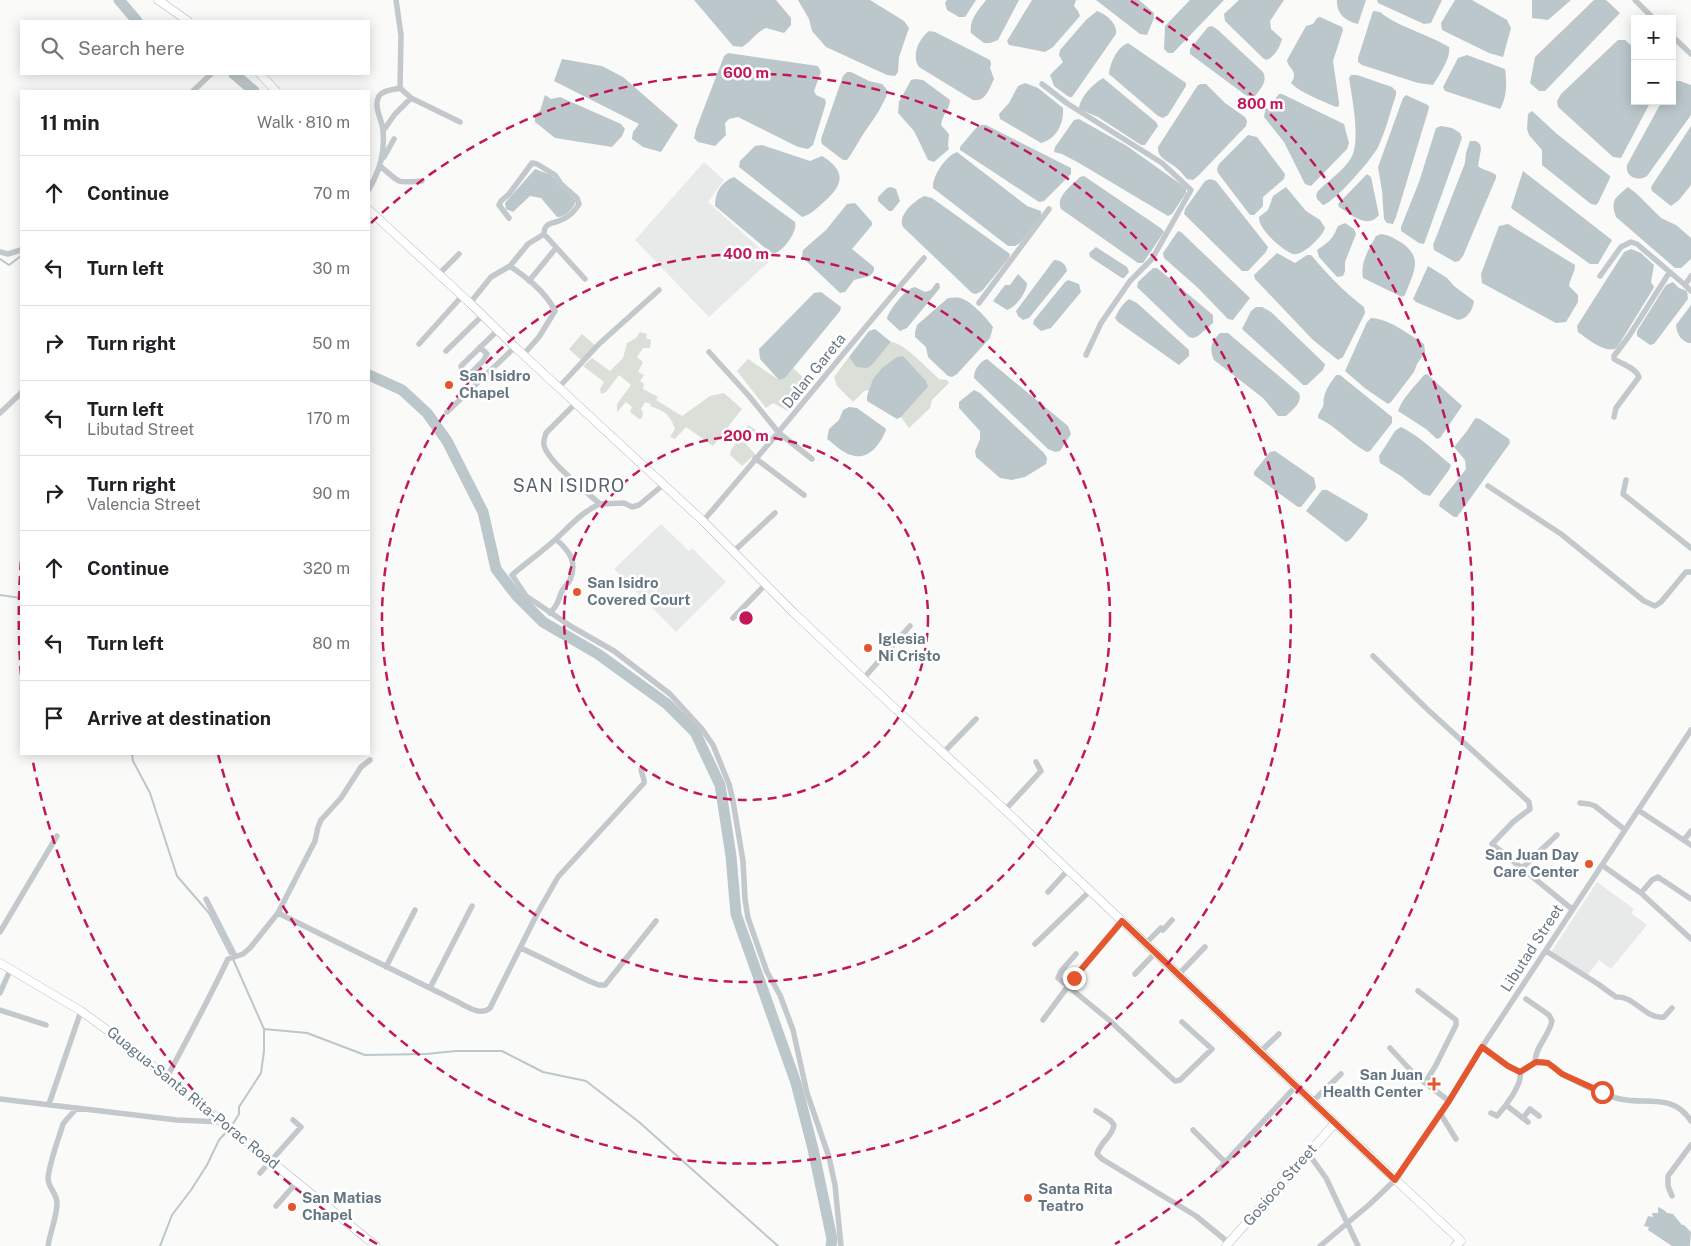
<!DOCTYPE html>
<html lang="en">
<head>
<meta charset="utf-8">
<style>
	body { margin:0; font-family:"Public Sans",sans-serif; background:#f6f6f6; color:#202124 }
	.controls { position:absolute; right:15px; top:15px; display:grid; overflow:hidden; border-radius:0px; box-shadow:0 2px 12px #0003 }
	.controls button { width:45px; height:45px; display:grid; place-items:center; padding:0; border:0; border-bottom:1px solid #e0e0e0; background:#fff; color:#202124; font:25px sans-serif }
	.stop { position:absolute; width:15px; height:15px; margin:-11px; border:4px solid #e4572e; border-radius:50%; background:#fff }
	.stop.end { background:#e4572e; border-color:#fff; box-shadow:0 1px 5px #0008 }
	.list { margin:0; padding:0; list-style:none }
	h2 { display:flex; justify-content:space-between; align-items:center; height:65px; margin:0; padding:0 20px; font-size:21px }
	h2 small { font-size:16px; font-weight:400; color:#757577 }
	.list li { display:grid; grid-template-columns:32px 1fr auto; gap:15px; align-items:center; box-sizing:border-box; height:75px; padding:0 20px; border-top:1px solid #e0e0e0 }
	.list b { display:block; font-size:19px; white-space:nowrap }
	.list p { margin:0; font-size:16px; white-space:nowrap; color:#757577 }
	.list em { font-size:16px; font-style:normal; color:#757577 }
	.icon { flex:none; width:28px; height:28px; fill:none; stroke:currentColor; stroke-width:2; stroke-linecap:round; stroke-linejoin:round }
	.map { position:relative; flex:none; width:1691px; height:1246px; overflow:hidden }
	.search { position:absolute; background:#fff; box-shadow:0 2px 12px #0003; left:20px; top:20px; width:350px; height:55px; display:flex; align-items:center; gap:12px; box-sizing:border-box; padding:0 18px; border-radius:0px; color:#757577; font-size:19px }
	.panel { position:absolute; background:#fff; box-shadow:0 2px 12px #0003; left:20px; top:90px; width:350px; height:665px; border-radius:0px }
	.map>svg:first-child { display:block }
	.built { fill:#e8e9e9 }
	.green { fill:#dadfd7 }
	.water { fill:#bbc7cb }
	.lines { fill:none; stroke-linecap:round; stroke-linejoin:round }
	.stream { stroke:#bbc7cb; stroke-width:2 }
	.river { stroke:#bbc7cb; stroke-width:11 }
	.secondary-casing { stroke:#b3babf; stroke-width:9 }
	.street { stroke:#c3c8cc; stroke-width:5.5 }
	.secondary { stroke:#fff; stroke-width:8 }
	.route { stroke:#e4572e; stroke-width:6 }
	.ring { fill:none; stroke:#c2185b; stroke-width:2.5; stroke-dasharray:9 6 }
	.poi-dot { fill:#e4572e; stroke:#fff; stroke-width:2 }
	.labels { text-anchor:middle; stroke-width:5; stroke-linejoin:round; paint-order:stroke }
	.street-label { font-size:15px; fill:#657683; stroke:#fff }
	.poi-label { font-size:15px; font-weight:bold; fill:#657683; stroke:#fff; text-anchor:start }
	.quarter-label { font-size:18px; letter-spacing:1px; fill:#57646e; stroke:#fff }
	.centre { fill:#c2185b; stroke:#fff; stroke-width:2.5 }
	.ring-label { font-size:15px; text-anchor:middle; font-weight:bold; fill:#c2185b; stroke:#fff; stroke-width:5; stroke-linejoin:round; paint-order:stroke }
</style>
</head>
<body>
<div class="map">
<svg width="1691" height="1246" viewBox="0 0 1691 1246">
	<rect width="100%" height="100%" fill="#fafaf8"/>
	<!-- built -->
	<path class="built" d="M704 162 724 180 708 202 772 259 709 317 635 240Z
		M661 524 689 551 692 548 726 582 676 632 614 569Z
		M1597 882 1634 909 1631 913 1647 925 1611 969 1599 960 1587 976 1551 952Z"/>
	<!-- green -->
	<path class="green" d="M640 332 647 334 646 338 651 340 650 348H643L637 357 643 362 638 372 644 375 640 381 644 384 643 389 658 397 656 400 682 416 710 396 724 393 742 409 713 446 686 427 675 439 670 437 675 429C670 414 664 411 650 406L651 404 645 402 641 409 643 413 642 418 639 419 630 412 632 407 626 402 617 412V404L631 385 619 375 606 392 601 394 600 389 604 382 583 366 592 358 610 371 623 358 627 343 636 338Z
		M582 334 596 346 582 361 569 349Z
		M891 342C903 342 929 370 939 379L947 380 949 383 932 400 930 408 909 428 901 417 928 387 873 380 870 390 864 391 853 402 837 386 834 377 849 357 856 367 871 366Z
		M748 359 779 380 785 378 793 368 803 377 805 385 797 395 801 399 788 411 773 403 766 408 737 371Z
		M748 425 756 430 755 434 746 444 755 454 742 466 730 455 731 450Z"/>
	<!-- water -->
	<path class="water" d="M694 0H776L791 18V25L784 33 766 28C755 33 752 41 742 47L733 46Z
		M798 0H870L904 21 909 28 899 57 898 72 895 76 887 75 826 47 812 31 809 19Z
		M947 0H976L965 17H959L947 10 945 3Z
		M986 0H1019L998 40 990 43H984L971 33C969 19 978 11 986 0Z
		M1032 0H1076L1074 6 1078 11 1080 16 1053 47 1045 52 1009 45 1007 41Z
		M1096 0H1139L1154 13V18L1147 35 1140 34Z
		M1190 0H1224L1173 53H1168L1164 49 1165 26Z
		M1239 0H1284L1270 21 1271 29 1282 39C1280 47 1274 58 1266 60L1263 58 1225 21 1224 14Z
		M1337 0H1366L1358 24C1345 21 1336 13 1337 0Z
		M1377 0H1442L1431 23 1424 24 1378 3Z
		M1455 0H1472L1507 20 1511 28 1503 57 1489 53 1442 30 1441 23Z
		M1532 0H1571L1548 20 1532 18Z
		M1594 0H1606L1620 13 1545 91H1539L1530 83 1535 57Z
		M1097 11C1106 14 1118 24 1116 34L1072 97H1069L1054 86 1050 75 1063 62 1059 55 1060 50 1086 20Z
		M1373 11 1380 12C1398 27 1428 34 1449 47 1451 59 1439 75 1433 85L1418 83 1362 65 1358 62V58Z
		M1320 17 1342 27 1343 30 1333 61 1339 102V106L1336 107C1321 100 1302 94 1291 83 1292 81 1294 79 1294 76 1295 70 1287 66 1287 60L1306 26 1313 24 1317 18Z
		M1212 26 1218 30 1263 72C1268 82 1260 89 1255 96L1250 97 1244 94 1190 54V49L1208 27Z
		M929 31 935 32 990 60 991 64 990 68 994 79C989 89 986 102 973 100L919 67C911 56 919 38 929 31Z
		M1618 40H1625L1635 49V101H1651L1621 158 1613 157 1558 107 1557 101 1561 94Z
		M1128 43 1186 83V86L1168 115 1163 118 1158 116 1109 74C1110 63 1117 47 1128 43Z
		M728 53 818 66 821 72 814 91 816 95 825 99 826 103 813 145 808 149 798 147 738 117 729 119 725 123 726 135 715 146 698 142 694 138 696 129 724 56Z
		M1467 55 1505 69C1507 81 1507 98 1500 109L1445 91 1443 87 1458 58Z
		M562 59 602 66 623 77 678 125 661 152 643 147 632 139 633 132 639 124 554 81Z
		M847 72H851L869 81 882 84 885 87 888 92C881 110 872 121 862 136 857 144 853 152 847 160H843L822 144 821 139 843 76Z
		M1351 75H1357L1392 87 1396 91V95C1390 112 1386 131 1378 147 1373 158 1334 203 1323 205L1317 199 1316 195 1318 191C1327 182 1345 169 1351 158 1361 141 1352 98 1349 78Z
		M1103 78 1156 122 1158 126 1145 145H1141L1098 117 1079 109C1080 97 1093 84 1103 78Z
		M915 79 923 80 950 100C950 109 942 115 941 125L949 134 948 145 949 149 934 162 928 160 914 131 898 113 899 102 911 80Z
		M1675 81H1680L1691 85V115L1647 176C1637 182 1625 177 1627 165L1662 101H1672V83Z
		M1025 83 1038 88 1063 108C1064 123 1057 139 1041 143L1000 119 999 114 1009 103 1018 86Z
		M1201 84H1206L1225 103 1245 117 1247 121 1246 126 1199 175 1193 180 1187 179C1184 176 1182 173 1179 170 1171 162 1157 159 1158 147L1198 85Z
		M1279 94H1282L1344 124 1349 143 1347 149 1311 186 1305 184 1284 142 1264 117 1265 112Z
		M545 95 551 99 560 97 621 124 625 129 622 136 612 147 555 138 535 122V114L540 111Z
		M1406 95 1428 105 1429 108 1396 217 1393 224 1387 223 1384 219 1382 191 1378 167 1403 98Z
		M1532 111 1557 134 1610 176V178L1598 203 1596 205 1591 204 1542 165V150L1529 135 1527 129 1528 114Z
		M1079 119 1127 146 1186 188V193L1172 214 1168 216 1079 163 1062 154 1054 152 1055 147 1074 120Z
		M981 125H986L1071 168V174L1044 201 1039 202 960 150V147L976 128Z
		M1441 126 1452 128 1460 133 1462 138 1424 244 1419 243 1401 231V227L1419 182 1436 128Z
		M1691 126V185L1679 200 1671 206 1652 191 1651 187Z
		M1248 135 1257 137 1285 174 1284 179 1263 197V206L1254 215H1250L1218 173 1217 169 1219 164Z
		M1470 141H1476L1480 144 1481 149 1478 166C1483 171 1490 170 1496 175V178L1463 256 1459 261 1455 262 1434 250 1433 245 1465 163 1466 153Z
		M762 145 810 161 822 156C846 171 844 184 825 201 817 208 812 214 802 217L739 167 740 161 755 146Z
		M957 152 1027 206 1041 211V217L1020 243 1015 246H1008L933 188C932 176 946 156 957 152Z
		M535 169 551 175 576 201C573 209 566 217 557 217L541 198 530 196 513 212 506 209 505 203Z
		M1523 171 1612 240 1598 264H1590L1511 208Z
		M1367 174 1371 177 1379 215C1367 230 1351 214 1339 207L1338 204Z
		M1084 176 1162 229 1164 232 1143 263H1138L1061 209C1055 197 1072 185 1080 177Z
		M734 177 795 222C798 230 786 247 779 251 775 254 774 253 770 252L715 206C715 192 721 182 734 177Z
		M1210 179 1216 181 1268 247 1266 252 1248 271H1242L1184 214 1185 209 1205 181Z
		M891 187 896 189 900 201 892 211H889L878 201V197L887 188Z
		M1286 187 1306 211 1320 220 1325 228C1323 236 1302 257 1293 254 1282 250 1258 229 1259 217L1268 210 1273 196Z
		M1628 187 1637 194 1661 218 1676 225 1691 238V259L1681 268H1675L1616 217C1610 200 1615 198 1628 187Z
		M924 196 932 198 1010 254 1009 258 982 291 976 294 972 293 903 227C897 216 914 201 924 196Z
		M855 203 872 222V225L852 249 874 267V271L870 276 854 280 845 292 840 293 802 257 803 250 826 230 847 204Z
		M1345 223 1354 229 1356 234 1345 262V271L1343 276 1337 277 1319 257 1317 250C1329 242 1332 240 1338 226Z
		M1508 224 1575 265C1575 273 1570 278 1569 286L1578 295V302L1566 322 1556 323 1482 283 1481 274 1499 226Z
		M1178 231 1181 232 1250 298 1233 320 1228 319 1197 287 1164 258 1163 253Z
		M1381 234C1389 235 1394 238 1402 243 1424 258 1413 274 1405 295L1402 297 1363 278C1360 262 1369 249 1376 236Z
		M1096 247 1127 267 1129 272 1124 278H1122L1090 257 1089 253Z
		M1631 249 1641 253 1654 265 1651 282 1654 287 1653 289 1618 346 1615 349C1602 352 1588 339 1578 332L1577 326 1624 252Z
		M1277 253 1295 263 1307 255H1311C1328 275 1343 291 1364 307L1365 313 1343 357 1338 360 1313 340 1255 279 1254 275Z
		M1054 260C1061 260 1066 264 1067 271L1029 318 1023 320 1018 316 1016 311Z
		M1428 266 1447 278 1454 286 1474 301C1473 310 1467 319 1458 320L1416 302 1413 299Z
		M1153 268H1157L1213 315V323L1198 336 1193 338 1189 337 1137 287 1138 282Z
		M1018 274 1027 283C1027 292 1016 307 1007 310L993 301 1005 285H1010Z
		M1068 280 1079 284 1081 292 1051 328 1041 331 1033 324 1034 320 1065 282Z
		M1673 282 1679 288 1687 291 1688 299 1654 344 1650 345 1637 336V331L1666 285Z
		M936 283H939L940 288 907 328 900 331 887 319C888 311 906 288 915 287L925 292 931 290Z
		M821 292 841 307 840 311 785 378 779 380 760 359 759 349 814 293Z
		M948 298C952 298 956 297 960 298 970 300 987 318 993 327L990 338 957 374 952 377 948 376 928 357 926 347 915 337V332L917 325Z
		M1129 299 1137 303 1189 350V356L1179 365 1118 322 1115 318C1118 311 1123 303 1129 299Z
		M1691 305V343H1688C1680 339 1677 334 1676 325Z
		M1256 307H1262L1271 312 1325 364 1323 370 1307 385H1303L1298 380 1242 329 1251 311Z
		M1371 318C1390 319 1408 334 1424 344L1425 352 1417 364 1414 372 1391 402 1388 404 1366 389 1345 371 1367 322Z
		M875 329 891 342 871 366 866 368 856 367 849 357 869 331Z
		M1220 333H1228L1299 393C1303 402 1292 410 1286 416H1278L1263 398 1214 360C1209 348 1211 342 1220 333Z
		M903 356 926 381 928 387 901 417 897 419 867 401V396L873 379 882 368 897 357Z
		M987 359 1068 426 1071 434 1060 451 1055 452 1048 449 974 378C974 370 979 362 987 359Z
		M1427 374 1462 406 1440 438 1437 439 1426 429 1398 411C1402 398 1416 385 1424 375Z
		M1336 375H1340L1392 417V423L1370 451 1367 452C1349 443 1337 426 1318 418 1318 412 1321 412 1323 406 1324 405 1323 400 1324 398 1325 390 1331 382 1336 375Z
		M974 390 980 393 1044 453 1047 458 1046 464 1025 477 1012 480 1000 478 976 457 975 451 980 439V431L959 408V402Z
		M849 407 857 408 885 428 886 430C880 445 868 461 851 455 843 453 834 444 827 439L829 429 839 420 843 410Z
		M1476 418 1480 419 1509 439 1510 443 1457 517H1454L1439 506 1440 502 1466 469 1465 460 1454 447 1467 431 1474 420Z
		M1401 427C1420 436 1435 452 1451 465L1449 470 1430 496 1423 494 1401 476 1380 463 1379 456 1395 431Z
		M1275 451 1314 478 1316 488 1301 507H1298L1254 475V472L1270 452Z
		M1322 490H1327L1368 514 1367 519 1350 540 1346 542 1306 511Z
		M1658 1207 1664 1210 1667 1213 1673 1214 1682 1225H1684L1691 1232 1690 1246H1672L1648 1230 1649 1227 1644 1226 1648 1216 1653 1217 1652 1213H1658Z"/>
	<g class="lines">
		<!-- stream -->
		<path class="stream" d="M0 259 9 265 21 256
			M0 595 21 598
			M132 754 133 761 150 793 177 876 209 913 230 954
			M233 959 264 1029 307 1033 365 1055 426 1054 456 1051H502L543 1072 586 1081 639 1122 778 1246
			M231 1127 239 1114V1107L261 1073 264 1051V1029
			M160 1246 172 1215 191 1190 207 1165 219 1140 228 1130"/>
		<!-- river -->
		<path class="river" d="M119 0 137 21
			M234 74 254 91
			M369 375 402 390 427 413 447 441 483 512 496 569 516 595 543 622 598 654 667 704 695 732 720 785 731 856 736 914 796 1083 813 1149 832 1239 831 1246"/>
		<!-- secondary casing -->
		<g class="secondary-casing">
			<path id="secondary" d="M158 0 188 21
				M260 74 276 91
				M369 210 470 303 515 347 703 521 794 613 887 701 1005 810 1335 1123 1461 1241 1455 1246
				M0 963 81 1011 118 1038 376 1246
				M1226 1246 1335 1123"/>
		</g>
		<!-- street -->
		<path class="street" d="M1635 0 1654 19
			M1672 36 1691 54
			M1042 84 1068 104 1162 163 1191 190 1152 259 1130 281 1101 323 1086 355
			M400 88 411 98 460 122
			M193 91 211 74
			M383 131 395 114 411 98
			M384 157 394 139
			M380 166C401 183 394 183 422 181
			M369 189C380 170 385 153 383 130 382 119 373 107 379 96 383 90 393 90 400 88L401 35 396 0
			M544 234 585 279
			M0 252 8 254 21 250
			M510 266C527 278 546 292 555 311L539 337 523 355
			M439 274 459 254
			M1600 276 1621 247 1631 242 1637 244 1685 285 1691 276
			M529 281 556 248
			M1685 285 1691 291
			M470 303 491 277 510 266 528 244 544 234C544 222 553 224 561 220 569 217 575 211 579 204L577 198 561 184 555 175 537 164 532 163 509 194 501 201 499 205 509 218
			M979 303 1049 209
			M419 344 463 295
			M480 347 487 354 483 361 468 376 464 374 461 366 498 330
			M446 351 483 315
			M709 352 749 396 779 433 812 459
			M559 387 599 344 659 290
			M576 403 546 433C545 437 543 440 544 445 547 461 587 492 600 504L624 503 632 507 639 505 663 485
			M447 412 515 347
			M0 413 21 393
			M1614 417 1616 408 1639 377C1636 368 1622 364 1614 359V356L1629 336 1669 273
			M755 458 804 495
			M1626 480 1623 494 1691 548
			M1488 486 1561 534 1644 601 1655 606 1661 602 1686 572H1691
			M600 504C583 511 571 525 557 538 543 551 527 562 512 575L526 596 572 627 614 651 670 694 702 729 713 745 729 784 733 801 743 861 745 899 748 918 767 972 780 995 793 1030 807 1093 829 1157 835 1185 841 1246
			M703 521C778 435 849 345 924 258
			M733 552 775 513
			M550 613C557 606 558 602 561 593 563 588 567 585 570 580 578 561 569 551 556 539
			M733 618 766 584
			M1373 656 1427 709 1529 802 1530 809 1513 822 1492 844 1572 909
			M863 679 910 626
			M943 753 976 719
			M1580 803 1589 804 1595 806 1625 830
			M1005 810 1041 771 1036 762
			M1638 810 1691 845
			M1684 840 1691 831
			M1602 865 1641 893 1691 939
			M1522 868 1557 835
			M1048 892 1068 870
			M1641 893 1652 880 1658 877 1691 899
			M206 899 235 956
			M278 913 454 1000C465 1005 480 1017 490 1008L538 912 558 877 644 783V780L641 770
			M0 932 57 836
			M1146 943 1161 928 1163 930 1172 920
			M1035 944 1090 891
			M521 948 589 981 599 985H605L656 921
			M1546 951 1598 984 1616 997C1634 995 1646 1020 1664 1017L1672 1008
			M1076 954 1061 971 1058 978 1109 1020 1175 1081 1180 1080 1212 1049 1182 1022
			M386 967 415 910
			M1135 974 1156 952
			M1179 974 1205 947
			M430 988 472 906
			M1418 991 1456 1020V1025L1436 1065 1425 1083
			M0 993 11 968
			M1526 999 1549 1015 1552 1021C1549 1036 1535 1047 1535 1062
			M0 1010 46 1025
			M1043 1020 1074 978 1123 921
			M1482 1047 1508 1066 1520 1072C1528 1069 1534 1060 1544 1062 1552 1063 1557 1070 1563 1074 1578 1083 1603 1095 1620 1099 1647 1105 1673 1093 1691 1121
			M1390 1048 1415 1075 1449 1101
			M1260 1052 1279 1034
			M167 1077C188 1038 209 999 228 959L243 954 250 948 278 913 315 841 318 827 321 820 341 798 361 767 370 760
			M0 1099 177 1120 224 1122
			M1312 1102 1341 1074
			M49 1104 81 1011
			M1506 1105 1528 1122
			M1096 1111 1110 1120 1114 1125C1113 1136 1100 1142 1097 1154L1102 1159 1196 1216 1229 1243
			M1440 1113 1456 1139
			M1491 1113 1497 1116C1505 1107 1523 1084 1520 1072
			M1523 1118 1530 1109 1539 1116
			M1193 1130 1225 1162
			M1308 1153 1326 1178 1358 1246
			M1218 1170 1296 1086
			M260 1173 301 1127 293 1120
			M1672 1196 1668 1186V1176L1691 1145
			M276 1206 297 1182
			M48 1246C50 1232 57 1217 57 1203 57 1193 48 1188 48 1178 50 1160 58 1141 63 1124L67 1119 77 1108
			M1320 1246 1370 1204 1395 1180 1449 1101 1482 1047 1691 730"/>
		<!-- secondary -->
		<use href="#secondary" class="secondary"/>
	</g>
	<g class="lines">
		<!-- route -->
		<path class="route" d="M1074 978 1122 921 1395 1180 1449 1101 1482 1047 1508 1066 1520 1072 1536 1062 1548 1063 1562 1074 1602 1092"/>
	</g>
	<!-- distance rings -->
	<g class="ring">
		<circle cx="746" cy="618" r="182"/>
		<circle cx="746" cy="618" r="364"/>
		<path d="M371 223A545 545 0 1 1 218 754"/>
		<path d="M377 1244A727 727 0 0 1 32 757M21 675A727 727 0 0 1 21 561M1131 1A727 727 0 0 1 1115 1244"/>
	</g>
	<!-- markers -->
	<g class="poi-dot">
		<circle cx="449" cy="385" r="5"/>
		<circle cx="577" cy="592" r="5"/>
		<circle cx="868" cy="648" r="5"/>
		<circle cx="1589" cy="864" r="5"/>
		<path d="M1431.5 1076.5h5v5h5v5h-5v5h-5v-5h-5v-5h5z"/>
		<circle cx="1028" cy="1198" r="5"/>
		<circle cx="292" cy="1207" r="5"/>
	</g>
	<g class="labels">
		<!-- street labels -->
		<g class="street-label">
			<text transform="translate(814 371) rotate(-51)" y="5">Dalan Gareta</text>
			<text transform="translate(1532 948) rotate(-57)" y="5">Libutad Street</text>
			<text transform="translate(193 1098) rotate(39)" y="5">Guagua-Santa Rita-Porac Road</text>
			<text transform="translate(1280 1185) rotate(-49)" y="5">Gosioco Street</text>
		</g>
		<!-- poi labels -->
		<g class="poi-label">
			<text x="459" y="381">San Isidro<tspan x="459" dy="17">Chapel</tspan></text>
			<text x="587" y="588">San Isidro<tspan x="587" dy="17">Covered Court</tspan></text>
			<text x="878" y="644">Iglesia<tspan x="878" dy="17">Ni Cristo</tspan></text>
			<text x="1579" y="860" text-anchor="end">San Juan Day<tspan x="1579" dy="17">Care Center</tspan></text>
			<text x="1423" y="1080" text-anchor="end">San Juan<tspan x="1423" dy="17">Health Center</tspan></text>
			<text x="1038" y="1194">Santa Rita<tspan x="1038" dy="17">Teatro</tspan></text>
			<text x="302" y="1203">San Matias<tspan x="302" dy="17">Chapel</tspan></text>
		</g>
		<!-- quarter labels -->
		<g class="quarter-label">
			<text x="569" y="492">SAN ISIDRO</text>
		</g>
	</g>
	<circle cx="746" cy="618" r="8" class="centre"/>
	<g class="ring-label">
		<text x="746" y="78">600 m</text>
		<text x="1260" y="109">800 m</text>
		<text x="746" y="259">400 m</text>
		<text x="746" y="441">200 m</text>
	</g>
</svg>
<div class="controls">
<button>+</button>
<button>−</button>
</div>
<div class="stop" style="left:1602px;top:1092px"></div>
<div class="stop end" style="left:1074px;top:978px"></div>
<div class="search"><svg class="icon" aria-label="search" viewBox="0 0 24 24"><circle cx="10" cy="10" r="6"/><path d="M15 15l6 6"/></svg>Search here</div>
<section class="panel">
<h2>11 min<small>Walk · 810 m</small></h2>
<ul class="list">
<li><svg class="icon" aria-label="ahead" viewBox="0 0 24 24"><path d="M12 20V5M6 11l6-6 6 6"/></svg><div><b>Continue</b></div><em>70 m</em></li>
<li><svg class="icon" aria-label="left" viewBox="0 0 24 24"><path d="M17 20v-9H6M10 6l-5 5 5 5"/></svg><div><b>Turn left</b></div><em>30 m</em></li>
<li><svg class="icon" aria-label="right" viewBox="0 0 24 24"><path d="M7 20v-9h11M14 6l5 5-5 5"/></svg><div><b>Turn right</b></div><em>50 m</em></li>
<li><svg class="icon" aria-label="left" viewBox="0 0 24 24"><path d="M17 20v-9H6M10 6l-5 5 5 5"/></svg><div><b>Turn left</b><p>Libutad Street</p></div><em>170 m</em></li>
<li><svg class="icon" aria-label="right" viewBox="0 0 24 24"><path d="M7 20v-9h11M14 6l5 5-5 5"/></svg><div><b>Turn right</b><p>Valencia Street</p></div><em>90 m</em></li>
<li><svg class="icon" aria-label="ahead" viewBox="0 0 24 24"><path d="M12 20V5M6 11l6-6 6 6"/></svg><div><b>Continue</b></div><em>320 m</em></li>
<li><svg class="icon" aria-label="left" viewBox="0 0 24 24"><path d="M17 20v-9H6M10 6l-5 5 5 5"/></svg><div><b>Turn left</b></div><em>80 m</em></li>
<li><svg class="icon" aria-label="arrive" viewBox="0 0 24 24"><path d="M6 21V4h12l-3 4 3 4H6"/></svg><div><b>Arrive at destination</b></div></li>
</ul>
</section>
</div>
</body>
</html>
